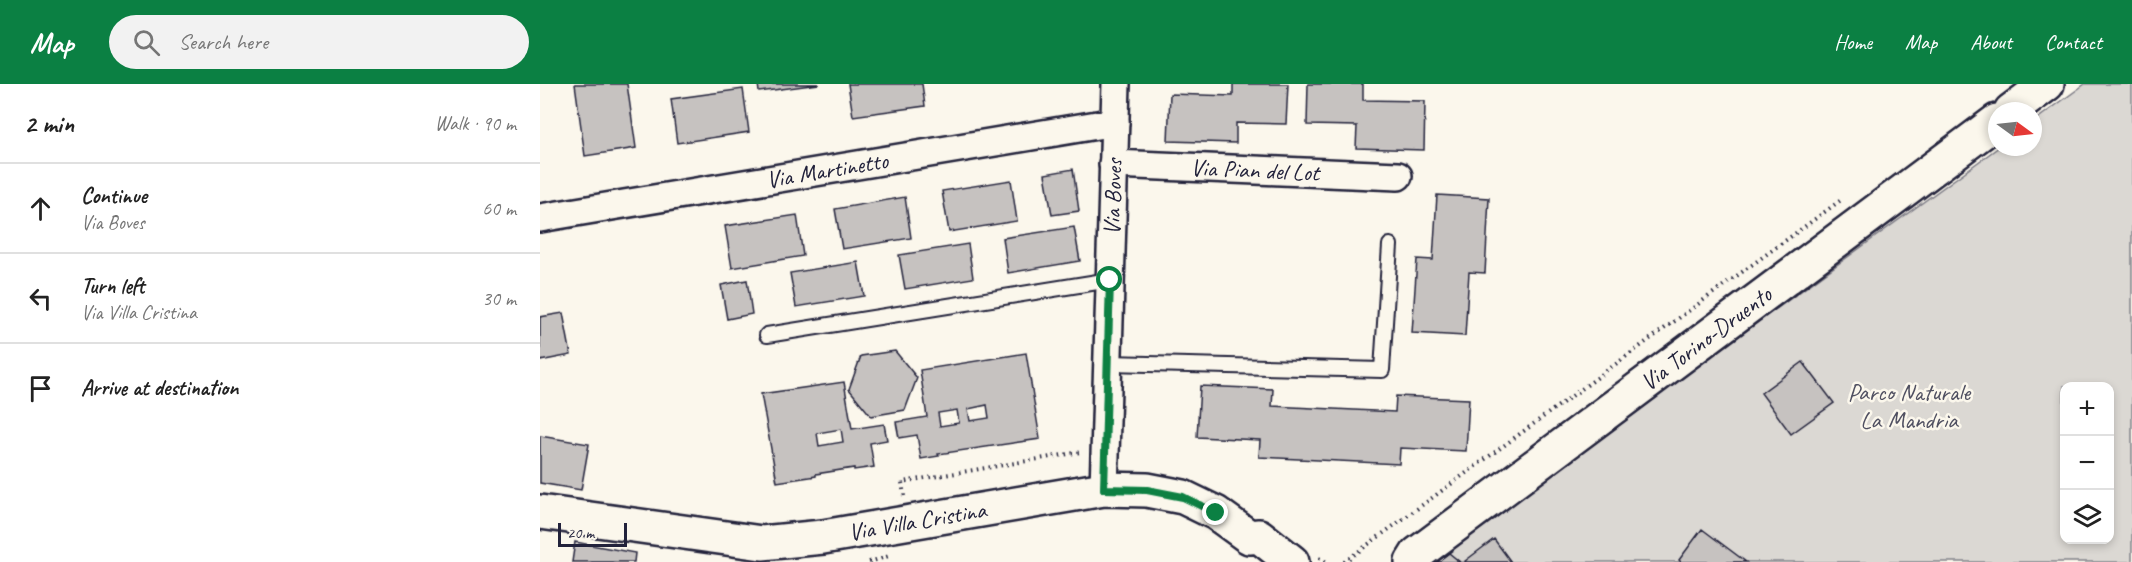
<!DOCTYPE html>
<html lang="en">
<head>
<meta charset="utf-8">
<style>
	body { margin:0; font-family:Caveat,sans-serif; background:#f2f2f2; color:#222 }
	.controls { position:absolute; right:18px; bottom:18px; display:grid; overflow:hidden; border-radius:12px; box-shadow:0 3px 9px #0003 }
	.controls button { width:54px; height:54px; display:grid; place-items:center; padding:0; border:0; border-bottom:2px solid #e0e0e0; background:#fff; color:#222; font:30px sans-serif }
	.compass { position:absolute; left:1448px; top:18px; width:54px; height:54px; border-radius:50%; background:#fff; box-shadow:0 3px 9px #0003; rotate:105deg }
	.scale { position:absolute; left:18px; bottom:15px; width:69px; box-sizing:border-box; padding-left:6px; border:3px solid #22223b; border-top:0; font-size:16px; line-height:21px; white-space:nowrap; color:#22223b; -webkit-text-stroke:4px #fbf7ec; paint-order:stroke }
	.stop { position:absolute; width:18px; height:18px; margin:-14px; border:4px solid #0b8043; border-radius:50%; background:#fff }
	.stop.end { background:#0b8043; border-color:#fff; box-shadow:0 2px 6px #0008 }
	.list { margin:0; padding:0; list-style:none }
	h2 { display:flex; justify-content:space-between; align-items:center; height:78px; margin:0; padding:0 24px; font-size:26px }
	h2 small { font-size:20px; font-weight:400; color:#767676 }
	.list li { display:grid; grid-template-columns:39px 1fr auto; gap:18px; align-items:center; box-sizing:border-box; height:90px; padding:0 24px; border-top:2px solid #e0e0e0 }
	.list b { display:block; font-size:22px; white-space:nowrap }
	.list p { margin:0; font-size:20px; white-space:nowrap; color:#767676 }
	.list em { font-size:20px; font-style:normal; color:#767676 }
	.icon { flex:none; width:33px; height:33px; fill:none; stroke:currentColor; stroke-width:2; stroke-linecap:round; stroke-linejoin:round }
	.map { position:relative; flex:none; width:1592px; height:478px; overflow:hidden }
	header { display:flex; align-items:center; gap:36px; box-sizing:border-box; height:84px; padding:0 30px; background:#0b8043; color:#fff }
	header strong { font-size:28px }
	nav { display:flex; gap:33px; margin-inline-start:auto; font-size:21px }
	.search { width:420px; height:54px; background:#f2f2f2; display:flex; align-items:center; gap:15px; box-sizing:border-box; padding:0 21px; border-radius:33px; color:#767676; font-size:22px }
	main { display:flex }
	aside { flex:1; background:#fff }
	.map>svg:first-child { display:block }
	.green { fill:#dbd8d3; stroke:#7e7d87; stroke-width:1.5; fill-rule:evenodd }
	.building { fill:#c6c2c0; stroke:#22223b; stroke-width:1.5; fill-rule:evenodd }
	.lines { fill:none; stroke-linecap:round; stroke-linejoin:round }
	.lane-casing { stroke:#22223b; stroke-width:18 }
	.street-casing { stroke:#22223b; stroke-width:32 }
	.secondary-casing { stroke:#22223b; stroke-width:38 }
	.path { stroke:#22223b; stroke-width:4; stroke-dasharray:1.5 4.5; stroke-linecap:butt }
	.lane { stroke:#fbf7ec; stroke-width:14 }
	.street { stroke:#fbf7ec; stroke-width:27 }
	.secondary { stroke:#fbf7ec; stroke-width:33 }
	.route { stroke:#0b8043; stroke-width:8 }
	.labels { text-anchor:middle; stroke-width:5; stroke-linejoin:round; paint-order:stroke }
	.street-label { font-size:24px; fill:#22223b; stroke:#fbf7ec }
	.park-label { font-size:24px; fill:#505061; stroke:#fbf7ec }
</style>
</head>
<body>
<header>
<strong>Map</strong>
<div class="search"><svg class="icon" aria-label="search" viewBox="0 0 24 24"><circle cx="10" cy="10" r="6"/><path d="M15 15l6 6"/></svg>Search here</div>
<nav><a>Home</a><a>Map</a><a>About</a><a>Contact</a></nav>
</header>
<main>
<aside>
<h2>2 min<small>Walk · 90 m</small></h2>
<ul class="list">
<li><svg class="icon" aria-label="ahead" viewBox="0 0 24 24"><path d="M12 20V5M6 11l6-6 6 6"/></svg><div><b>Continue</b><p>Via Boves</p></div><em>60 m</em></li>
<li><svg class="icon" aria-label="left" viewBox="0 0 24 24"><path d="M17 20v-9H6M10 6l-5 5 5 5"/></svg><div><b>Turn left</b><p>Via Villa Cristina</p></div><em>30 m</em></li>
<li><svg class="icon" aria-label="arrive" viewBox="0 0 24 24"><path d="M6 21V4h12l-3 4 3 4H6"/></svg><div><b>Arrive at destination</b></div></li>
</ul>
</aside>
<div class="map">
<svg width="1592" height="478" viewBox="0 0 1592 478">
	<rect width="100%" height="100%" fill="#fbf7ec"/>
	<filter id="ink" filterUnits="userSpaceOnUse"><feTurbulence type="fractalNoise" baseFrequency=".0167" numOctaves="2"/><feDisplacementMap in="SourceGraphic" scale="12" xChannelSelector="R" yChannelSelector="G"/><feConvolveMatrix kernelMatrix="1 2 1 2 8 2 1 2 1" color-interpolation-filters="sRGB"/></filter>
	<g filter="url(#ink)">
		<!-- green -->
		<path class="green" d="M1545 0H1592V478H888L1459 63H1493V38ZM1524 302H1570V456H1524Z"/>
		<!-- building -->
		<path class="building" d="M35 0H87L96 64 45 72Z
			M218 0H279L219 8Z
			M308 0H382L385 22 313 32Z
			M693 0H748L746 40 696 39V59L628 57 630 10 693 12Z
			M768 0H823V16L885 17 884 66 816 64 817 42 767 41Z
			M203 5 209 48 137 59 131 15Z
			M533 85 539 127 512 131 505 90Z
			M471 96 477 137 409 148 402 107Z
			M897 111 949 114 945 189 929 188 925 252 872 249 877 175 893 176Z
			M365 113 371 154 302 165 295 125Z
			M257 131 263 172 192 184 185 142Z
			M534 143 540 177 468 189 463 154Z
			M428 160 433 194 365 205 359 171Z
			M318 178 324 212 256 223 250 189Z
			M207 196 212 230 187 235 181 201Z
			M23 229 31 271 0 277V233Z
			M355 267 377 294 365 326 331 332 309 305 321 272Z
			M486 269 500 355 398 370 399 372 381 375 377 351 359 354 356 338 387 333 380 286ZM447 321 449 334 430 337 428 325ZM417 326 419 339 400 342 398 329Z
			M1263 278 1294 319 1251 350 1221 309Z
			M304 298 312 345 344 340 347 356 330 359 334 383 314 386V384L276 390V392L237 398 221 310ZM301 345 303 358 279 362 277 349Z
			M660 302 733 305 732 322 855 328 856 312 929 315 926 367 860 364 859 380 719 373 720 356 657 353Z
			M0 352 49 360 41 406 0 399Z
			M1162 445 1206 478H1141L1139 476Z
			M954 455 971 478H925V477Z
			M35 458 95 469 94 478H32Z
			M909 469 920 478H897Z"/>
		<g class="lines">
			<!-- lane casing -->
			<g class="lane-casing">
				<path id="lane" d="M227 251 570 196
					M568 279 842 286 850 161"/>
			</g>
			<!-- street casing -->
			<g class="street-casing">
				<g id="street">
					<path id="s1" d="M573 80 858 92"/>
					<path id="s2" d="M0 134 575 38"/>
					<path id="s3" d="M564 405 576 0"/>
				</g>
			</g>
			<!-- secondary casing -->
			<g class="secondary-casing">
				<g id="secondary">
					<path d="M1471 27 1507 0"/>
					<path id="s4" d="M0 428 222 459 283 453 564 405 607 406 643 413 676 429 709 453 719 452 752 478"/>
					<path id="s5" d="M872 478 877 470 1457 37"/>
				</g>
			</g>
			<!-- path -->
			<path class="path" d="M364 412 362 398 541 368
				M779 474 787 478
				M329 478 349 472
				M804 478 1301 116"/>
			<!-- lane -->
			<use href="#lane" class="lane"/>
			<!-- street -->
			<use href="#street" class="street"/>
			<!-- secondary -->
			<use href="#secondary" class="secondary"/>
		</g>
	</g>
	<g class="lines" filter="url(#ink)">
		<!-- route -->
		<path class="route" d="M570 196 564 405 607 406 643 413 676 429"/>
	</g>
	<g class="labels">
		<!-- street labels -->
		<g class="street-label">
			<text dy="8" stroke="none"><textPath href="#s2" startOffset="291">Via Martinetto</textPath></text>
			<text dy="8" stroke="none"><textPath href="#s1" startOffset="142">Via Pian del Lot</textPath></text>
			<text dy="8" stroke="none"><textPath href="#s3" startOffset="292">Via Boves</textPath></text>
			<text dy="8" stroke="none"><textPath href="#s5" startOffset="370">Via Torino-Druento</textPath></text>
			<text dy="8" stroke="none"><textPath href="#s4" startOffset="381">Via Villa Cristina</textPath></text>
		</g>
		<!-- park labels -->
		<g class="park-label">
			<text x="1369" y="316">Parco Naturale<tspan x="1369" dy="28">La Mandria</tspan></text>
		</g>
	</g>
</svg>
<div class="controls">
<button>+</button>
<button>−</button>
<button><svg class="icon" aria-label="layers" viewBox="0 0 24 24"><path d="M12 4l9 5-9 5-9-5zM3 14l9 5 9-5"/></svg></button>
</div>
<svg class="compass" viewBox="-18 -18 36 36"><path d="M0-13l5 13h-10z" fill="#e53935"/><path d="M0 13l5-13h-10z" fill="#767676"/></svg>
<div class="scale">20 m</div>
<div class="stop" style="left:570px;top:196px"></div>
<div class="stop end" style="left:676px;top:429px"></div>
</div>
</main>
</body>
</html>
